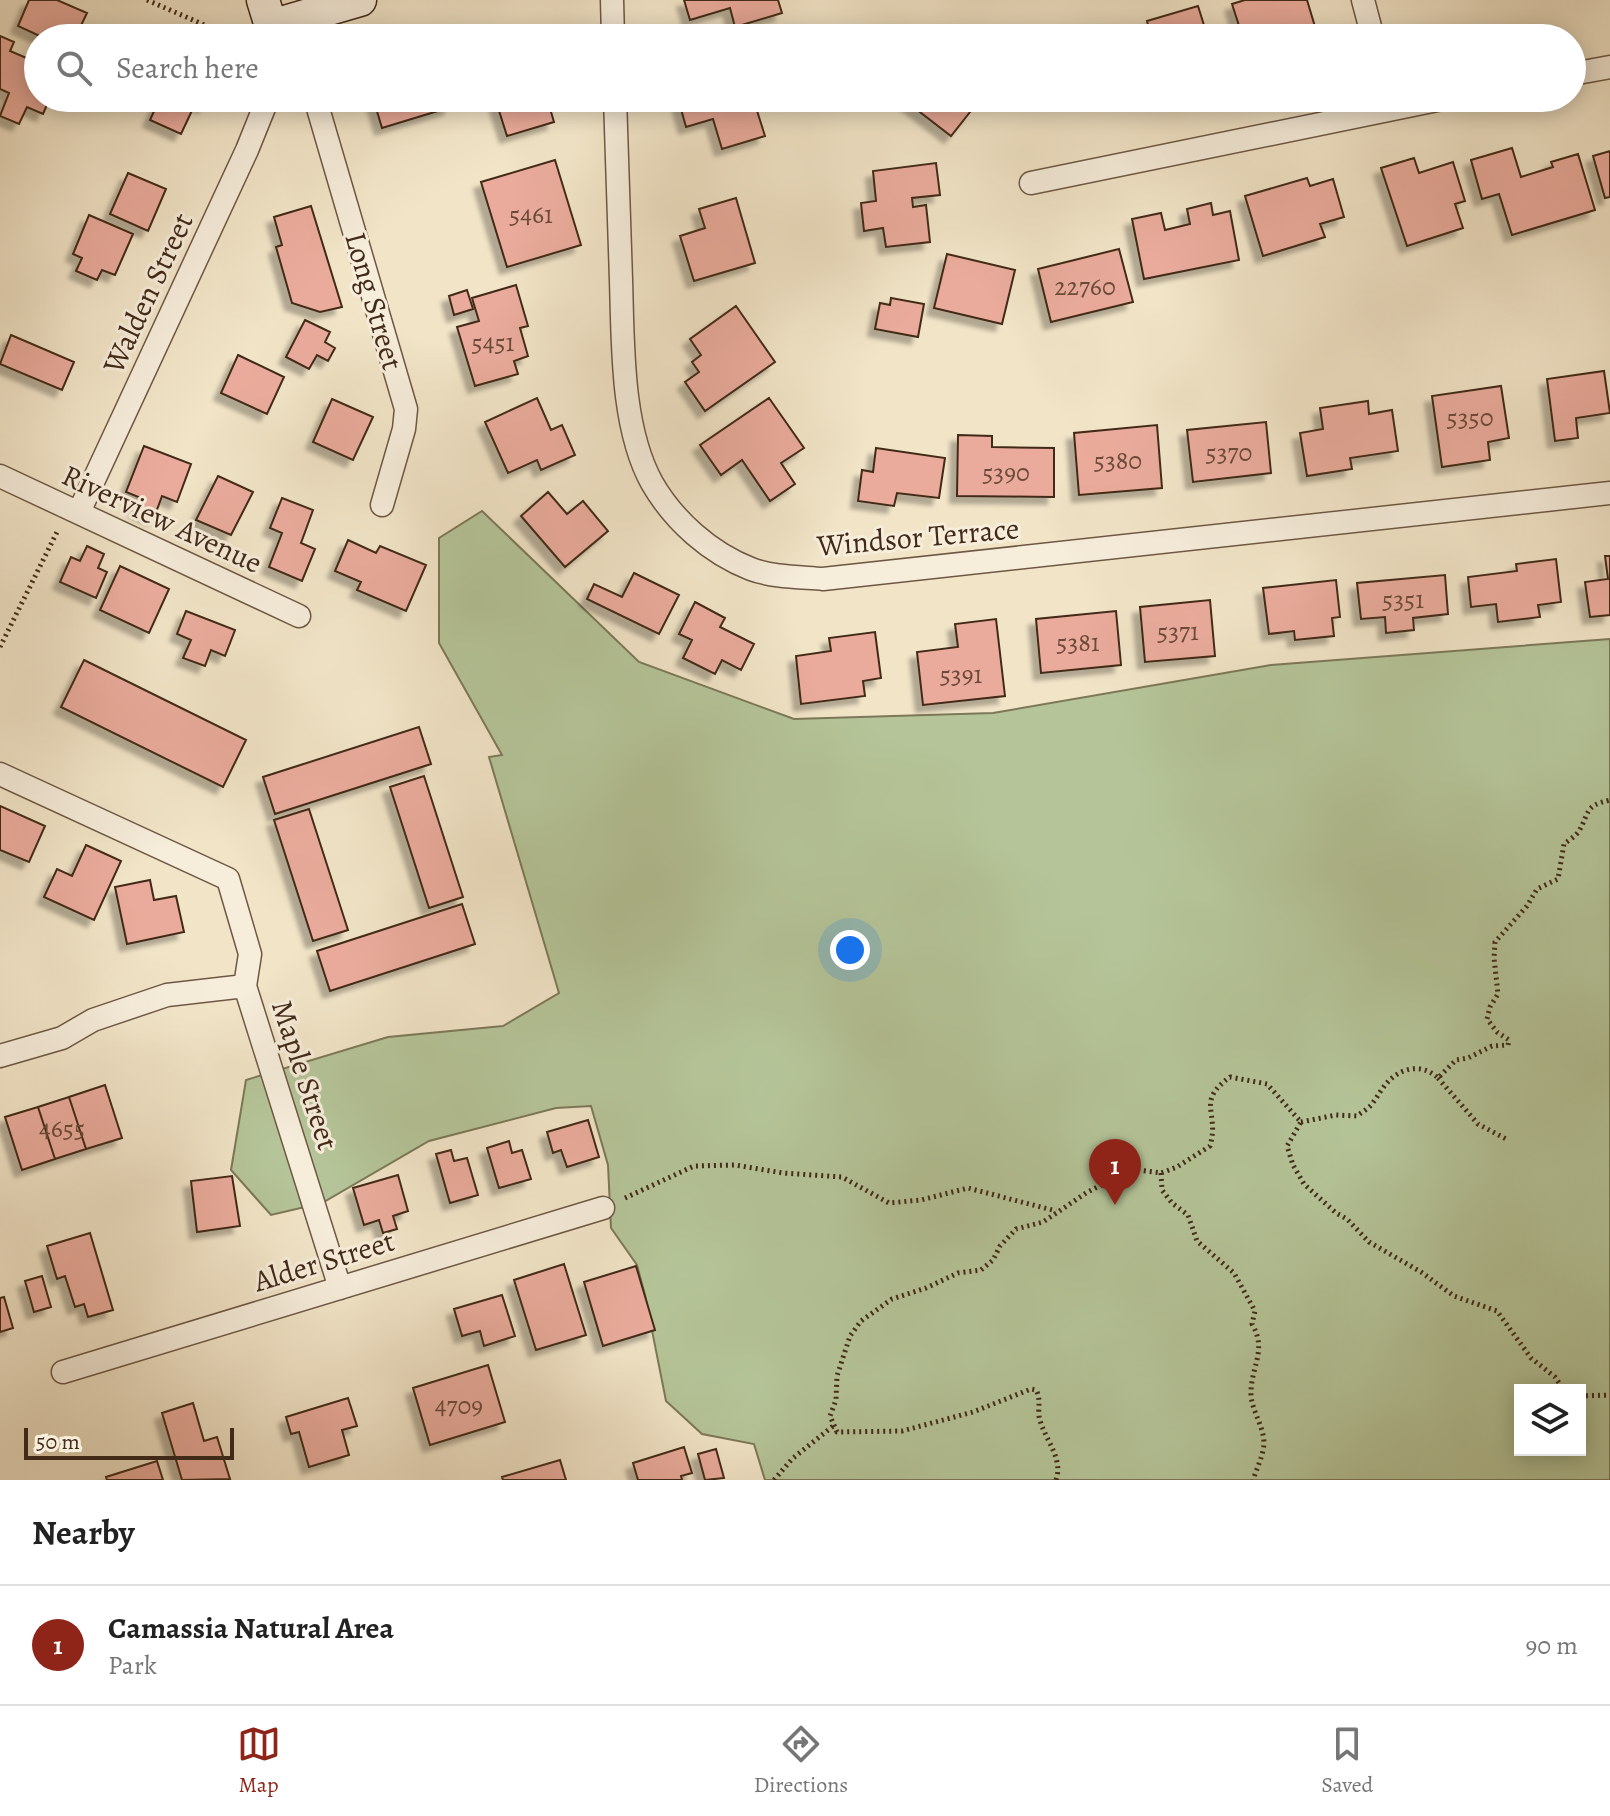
<!DOCTYPE html>
<html lang="en">
<head>
<meta charset="utf-8">
<style>
	body { margin:0; font-family:Alegreya,serif; background:#f6f6f6; color:#222 }
	.controls { position:absolute; right:24px; bottom:24px; display:grid; overflow:hidden; border-radius:0px; box-shadow:0 4px 20px #0003 }
	.controls button { width:72px; height:72px; display:grid; place-items:center; padding:0; border:0; border-bottom:2px solid #e0e0e0; background:#fff; color:#222; font:40px sans-serif }
	.scale { position:absolute; left:24px; bottom:20px; width:210px; box-sizing:border-box; padding-left:8px; border:4px solid #422a18; border-top:0; font-size:22px; line-height:28px; white-space:nowrap; color:#422a18; -webkit-text-stroke:6px #f6eddb; paint-order:stroke }
	.you { position:absolute; left:850px; top:950px; width:28px; height:28px; margin:-20px; border:6px solid #fff; border-radius:50%; background:#1a73e8; box-shadow:0 0 0 12px #1a73e833 }
	.badge { display:grid; place-items:center; width:52px; height:52px; border-radius:50%; background:#8f2418; color:#fff; font-size:26px; font-weight:700 }
	.pin { position:absolute; translate:-50% -66px; filter:drop-shadow(0 2px 4px #0008) }
	.pin::after { content:''; position:absolute; top:42px; width:28px; height:24px; background:inherit; clip-path:polygon(0 0,100% 0,50% 100%) }
	.list { margin:0; padding:0; list-style:none }
	h2 { display:flex; justify-content:space-between; align-items:center; height:104px; margin:0; padding:0 32px; font-size:34px }
	h2 small { font-size:26px; font-weight:400; color:#767676 }
	.list li { display:grid; grid-template-columns:52px 1fr auto; gap:24px; align-items:center; box-sizing:border-box; height:120px; padding:0 32px; border-top:2px solid #e0e0e0 }
	.list b { display:block; font-size:30px; white-space:nowrap }
	.list p { margin:0; font-size:26px; white-space:nowrap; color:#767676 }
	.list em { font-size:26px; font-style:normal; color:#767676 }
	.icon { flex:none; width:44px; height:44px; fill:none; stroke:currentColor; stroke-width:2; stroke-linecap:round; stroke-linejoin:round }
	.map { position:relative; flex:none; width:1610px; height:1480px; overflow:hidden }
	.search { position:absolute; background:#fff; box-shadow:0 4px 20px #0003; left:24px; right:24px; top:24px; height:88px; display:flex; align-items:center; gap:20px; box-sizing:border-box; padding:0 28px; border-radius:44px; color:#767676; font-size:30px }
	.sheet { height:224px; background:#fff }
	nav { display:flex; justify-content:space-around; align-items:center; box-sizing:border-box; height:112px; border-top:2px solid #e0e0e0; background:#fff; font-size:22px; color:#767676 }
	nav a { display:grid; justify-items:center; gap:4px }
	nav .on { color:#8f2418 }
	.map>svg:first-child { display:block }
	.green { fill:#b5c599; stroke:#7c7858; stroke-width:2; fill-rule:evenodd }
	.building { fill:#eaab9c; stroke:#422a18; stroke-width:2; filter:url(#shadow) }
	.lines { fill:none; stroke-linecap:round; stroke-linejoin:round }
	.street-casing { stroke:#6e5844; stroke-width:25 }
	.secondary-casing { stroke:#422a18; stroke-width:35 }
	.path { stroke:#422a18; stroke-width:5; stroke-dasharray:2 4; stroke-linecap:butt }
	.street { stroke:#f6eddb; stroke-width:22 }
	.secondary { stroke:#f6eddb; stroke-width:32 }
	.labels { text-anchor:middle; stroke-width:6; stroke-linejoin:round; paint-order:stroke }
	.number-label { font-size:26px; fill:#6c4a39 }
	.street-label { font-size:30px; fill:#422a18; stroke:#f6eddb }
</style>
</head>
<body>
<div class="map">
<svg width="1610" height="1480" viewBox="0 0 1610 1480">
	<defs>
		<filter id="shadow"><feDropShadow dx="-7" dy="7" stdDeviation="2" flood-color="#0004"/></filter>
	</defs>
	<rect width="100%" height="100%" fill="#f1e4c7"/>
	<filter id="stains"><feTurbulence type="fractalNoise" baseFrequency=".0025" numOctaves="4"/><feColorMatrix values="0 0 0 0 .2 0 0 0 0 .09 0 0 0 0 .02 0 0 0 .5 -.17"/></filter>
	<radialGradient id="worn" r=".72"><stop offset=".6" stop-color="#630" stop-opacity="0"/><stop offset="1" stop-color="#630" stop-opacity=".3"/></radialGradient>
	<!-- green -->
	<path class="green" d="M482 511 639 662 794 719 993 713 1271 665 1610 639V1480H765L754 1444 702 1434 666 1401 645 1295 637 1265 611 1228 608 1165 591 1106 556 1108 429 1141 322 1203 271 1215 231 1170 246 1080 388 1037 503 1026 559 993 489 757 502 755 439 643V538ZM1520 1390H1580V1450H1520Z"/>
	<!-- building -->
	<path class="building" d="M29 0H57L87 13 75 38H44L18 26Z
		M684 0H778L782 13 735 27 730 8 690 20Z
		M1245 0H1307L1316 30 1288 38H1243L1232 4Z
		M1198 6 1208 38H1133L1150 33 1147 21Z
		M0 36 14 42 10 51 38 63V98H50L43 114 27 107 19 124 0 116 9 93 0 89Z
		M160 98H209L205 106 196 102 181 134 150 120Z
		M373 98H448L451 107 382 128Z
		M495 98H547L554 122 507 136Z
		M678 98H753L765 136 722 149 713 119 686 127Z
		M961 98 957 103 970 112 951 136 903 99Z
		M1512 148 1521 177 1553 167 1551 162 1578 154 1595 210 1512 235 1499 194 1482 199 1471 160Z
		M1610 151V197L1605 198 1593 156Z
		M1414 158 1419 173 1453 162 1465 201 1455 204 1463 228 1407 246 1381 168Z
		M555 160 581 245 507 267 481 182Z
		M936 163 940 195 912 198 913 207 926 205 930 242 886 247 883 228 864 231 861 203 876 201 873 171Z
		M128 173 166 189 148 231 110 214Z
		M1307 178 1310 186 1333 179 1344 217 1320 224 1325 237 1263 256 1245 196Z
		M736 198 755 263 694 281 680 236 705 228 699 209Z
		M1211 203 1213 215 1230 211 1239 260 1144 279 1132 219 1161 213 1165 230 1190 224 1187 209Z
		M311 206 342 307 320 312 292 303 276 247 282 245 274 217Z
		M89 215 133 234 115 275 102 270 97 280 76 271 82 258 73 254Z
		M1119 249 1133 302 1051 322 1038 269Z
		M947 254 1015 270 1002 324 934 308Z
		M516 285 528 326 520 328 528 356 514 361 518 374 475 386 457 327 479 321 472 298Z
		M467 290 473 309 454 315 449 296Z
		M891 298 924 304 918 337 875 329 880 303 890 305Z
		M736 306 775 362 705 411 685 382 699 372 692 362 701 355 690 339Z
		M305 320 330 332 325 342 335 348 328 361 317 355 309 369 286 357Z
		M11 335 74 362 62 390 0 364Z
		M238 355 284 377 267 414 221 393Z
		M1604 371 1610 413 1576 418 1578 438 1555 441 1547 379Z
		M1501 386 1509 438 1488 442 1490 460 1442 467 1432 396Z
		M537 398 551 430 562 425 575 455 541 470 537 460 508 473 485 422Z
		M769 398 804 448 781 463 795 484 770 501 742 460 721 475 700 445Z
		M332 399 373 417 353 460 313 442Z
		M1368 401 1369 414 1392 410 1398 451 1350 458 1352 469 1307 476 1300 433 1323 429 1320 408Z
		M1266 422 1271 473 1193 482 1187 430Z
		M1157 425 1162 488 1079 495 1074 433Z
		M958 435 992 436V447L1054 448V497L957 496Z
		M144 446 191 464 177 502 162 496 154 518 136 510 141 498 126 492Z
		M876 448 945 458 939 498 897 493 894 506 858 501 862 470 873 472Z
		M218 476 253 492 231 535 196 520Z
		M548 492 567 514 583 501 608 531 565 567 521 516Z
		M282 498 313 510 301 543 315 549 302 581 269 567 282 533 270 528Z
		M348 540 376 553 380 546 426 565 406 611 357 590 361 582 335 571Z
		M87 546 104 554 98 568 107 572 96 598 60 582 71 557 80 561Z
		M1605 556H1610V615L1590 617 1585 582 1608 579Z
		M1556 559 1561 602 1538 605 1540 617 1498 622 1496 604 1471 607 1468 577 1517 571 1516 564Z
		M120 566 169 589 149 633 100 610Z
		M634 573 679 595 659 634 587 599 594 584 622 597Z
		M1445 575 1448 614 1413 618 1414 630 1386 633 1385 617 1361 619 1357 583Z
		M1336 580 1340 617 1332 618 1334 636 1295 640 1294 631 1269 634 1263 588Z
		M1210 600 1215 656 1145 662 1140 607Z
		M695 602 725 618 720 627 754 644 741 670 722 660 715 674 683 658 692 640 679 634Z
		M186 611 235 630 225 656 211 650 205 666 183 658 191 640 177 634Z
		M1116 611 1121 665 1041 673 1036 619Z
		M996 619 1005 696 923 705 917 652 958 647 955 624Z
		M875 632 881 678 863 681 865 696 801 704 796 656 831 651 829 638Z
		M84 660 246 740 223 787 61 707Z
		M419 727 431 764 275 814 263 777Z
		M424 776 463 897 429 908 390 787Z
		M0 806 45 826 29 862 0 850Z
		M309 809 348 930 313 941 274 820Z
		M86 845 121 861 94 920 44 897 57 869 72 876Z
		M150 880 154 900 176 896 184 932 127 944 115 887Z
		M462 904 475 944 330 991 317 951Z
		M105 1085 122 1138 86 1149 69 1097Z
		M69 1097 86 1149 55 1159 38 1107Z
		M38 1107 55 1159 22 1170 5 1117Z
		M588 1120 599 1157 567 1167 561 1150 553 1153 547 1132Z
		M509 1141 512 1153 522 1150 531 1179 499 1188 487 1148Z
		M451 1150 454 1161 467 1158 478 1195 450 1203 436 1154Z
		M398 1175 408 1211 393 1216 397 1229 383 1233 379 1220 364 1225 353 1188Z
		M232 1176 240 1226 197 1232 191 1181Z
		M90 1233 113 1310 88 1317 84 1304 75 1307 65 1276 57 1279 47 1246Z
		M564 1264 586 1335 536 1350 514 1280Z
		M636 1266 655 1330 603 1346 584 1282Z
		M42 1276 51 1307 34 1312 25 1281Z
		M502 1295 515 1336 484 1346 480 1331 462 1336 454 1309Z
		M4 1297 13 1328 0 1332V1298Z
		M488 1365 505 1422 430 1445 413 1388Z
		M348 1398 357 1426 342 1430 349 1455 309 1467 299 1432 291 1434 286 1417Z
		M193 1403 204 1441 217 1437 230 1479 182 1480 162 1413Z
		M684 1447 692 1473 681 1476 682 1480H638L633 1463Z
		M716 1449 724 1478 705 1480 698 1454Z
		M560 1460 566 1480H503L502 1477Z
		M157 1461 163 1480H107L106 1477Z"/>
	<g class="lines">
		<!-- street casing -->
		<g class="street-casing">
			<path id="street" d="M612 0 613 38
				M1363 0 1373 38
				M1572 74 1610 67
				M315 98 406 409 404 429 382 505
				M615 98C617 159 619 219 621 280 623 343 621 427 652 483 674 521 710 553 751 569 772 577 800 577 823 579L1610 493
				M1031 183 1447 98
				M0 476 299 616
				M79 512 247 150 268 98
				M0 774 228 879 250 954 245 986 340 1288
				M0 1056 62 1038 93 1020 167 995 245 986
				M63 1372 603 1208"/>
		</g>
		<!-- secondary casing -->
		<g class="secondary-casing">
			<path id="secondary" d="M263 0 271 26 360 0"/>
		</g>
		<!-- path -->
		<path class="path" d="M147 0 232 37
			M0 647 58 530
			M1438 1078 1478 1124 1508 1140
			M1301 1122 1336 1115 1357 1116C1362 1112 1368 1109 1372 1104 1376 1099 1379 1093 1383 1088 1396 1069 1420 1061 1438 1078L1456 1060 1468 1058 1492 1046 1508 1045 1509 1040 1497 1032 1487 1019 1490 1007 1498 994 1494 958 1495 942 1527 906 1537 889 1558 879 1564 844C1569 840 1576 836 1579 831 1590 812 1584 806 1610 800
			M1161 1173 1162 1190 1172 1203 1188 1215 1197 1241 1234 1273 1255 1311 1252 1324C1268 1351 1250 1367 1251 1396 1253 1413 1264 1427 1264 1444 1263 1456 1257 1468 1253 1480
			M625 1198 694 1166 735 1165 783 1173 842 1177 889 1203 921 1200 968 1188 1056 1211
			M1580 1396 1610 1395
			M774 1480 792 1459 833 1426
			M1056 1480C1064 1457 1043 1438 1039 1416 1038 1407 1041 1399 1036 1390L1031 1389 973 1412 902 1431 837 1432 830 1416 836 1400 837 1376 850 1336 861 1321 892 1299 926 1288 958 1273 981 1270 993 1260 1000 1246 1016 1229 1043 1222 1086 1193 1131 1169 1161 1173 1177 1167 1210 1146C1220 1112 1195 1102 1230 1077L1267 1084 1301 1122 1287 1146 1293 1165 1304 1184 1336 1213 1347 1219 1369 1242 1421 1272 1454 1296 1497 1311 1531 1358 1555 1377 1564 1390"/>
		<!-- street -->
		<use href="#street" class="street"/>
		<!-- secondary -->
		<use href="#secondary" class="secondary"/>
	</g>
	<g class="labels">
		<!-- number labels -->
		<g class="number-label">
			<text x="531" y="223">5461</text>
			<text x="1085" y="295">22760</text>
			<text x="493" y="351">5451</text>
			<text x="1470" y="426">5350</text>
			<text x="1229" y="461">5370</text>
			<text x="1118" y="469">5380</text>
			<text x="1006" y="481">5390</text>
			<text x="1403" y="608">5351</text>
			<text x="1178" y="640">5371</text>
			<text x="1078" y="651">5381</text>
			<text x="961" y="683">5391</text>
			<text x="62" y="1137">4655</text>
			<text x="459" y="1414">4709</text>
		</g>
		<!-- street labels -->
		<g class="street-label">
			<text transform="translate(148 293) rotate(-65)" y="10">Walden Street</text>
			<text transform="translate(374 301) rotate(74)" y="10">Long Street</text>
			<text transform="translate(162 519) rotate(25)" y="10">Riverview Avenue</text>
			<text transform="translate(918 537) rotate(-5)" y="10">Windsor Terrace</text>
			<text transform="translate(305 1075) rotate(72)" y="10">Maple Street</text>
			<text transform="translate(324 1261) rotate(-17)" y="10">Alder Street</text>
		</g>
	</g>
	<rect width="100%" height="100%" filter="url(#stains)"/>
	<rect width="100%" height="100%" fill="url(#worn)"/>
</svg>
<div class="controls">
<button><svg class="icon" aria-label="layers" viewBox="0 0 24 24"><path d="M12 4l9 5-9 5-9-5zM3 14l9 5 9-5"/></svg></button>
</div>
<div class="scale">50 m</div>
<div class="you"></div>
<div class="pin badge" style="left:1115px;top:1205px">1</div>
<div class="search"><svg class="icon" aria-label="search" viewBox="0 0 24 24"><circle cx="10" cy="10" r="6"/><path d="M15 15l6 6"/></svg>Search here</div>
</div>
<section class="sheet">
<h2>Nearby<small></small></h2>
<ul class="list">
<li><span class="badge">1</span><div><b>Camassia Natural Area</b><p>Park</p></div><em>90 m</em></li>
</ul>
</section>
<nav>
<a class="on"><svg class="icon" aria-label="map" viewBox="0 0 24 24"><path d="M3 6l6-2 6 2 6-2v14l-6 2-6-2-6 2zM9 4v14M15 6v14"/></svg>Map</a>
<a><svg class="icon" aria-label="directions" viewBox="0 0 24 24"><path d="M12 3l9 9-9 9-9-9zM9 14v-3h6M13 9l2 2-2 2"/></svg>Directions</a>
<a><svg class="icon" aria-label="saved" viewBox="0 0 24 24"><path d="M7 4h10v16l-5-4-5 4z"/></svg>Saved</a>
</nav>
</body>
</html>
